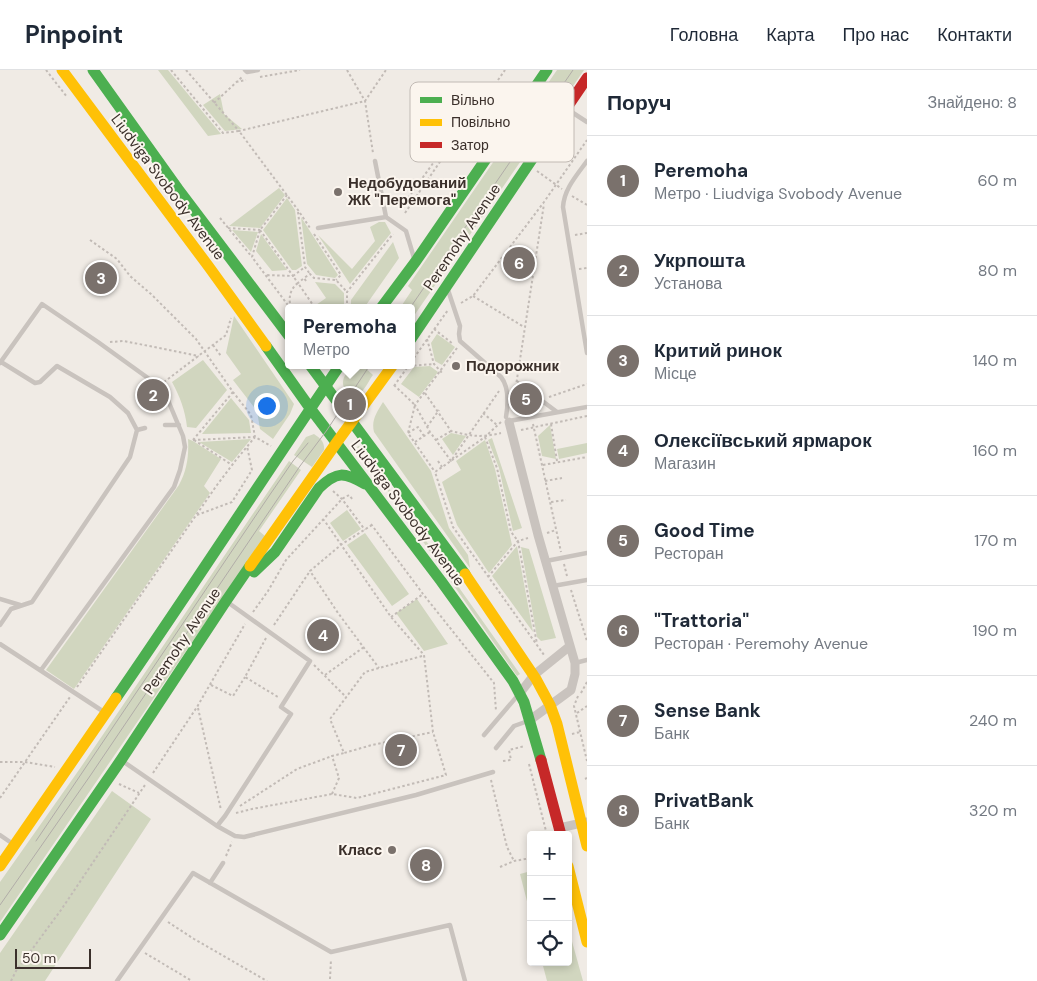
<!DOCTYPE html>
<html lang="uk">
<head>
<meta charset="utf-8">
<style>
	body { margin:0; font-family:"DM Sans",sans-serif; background:#f2f2f3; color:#1f2937 }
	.controls { position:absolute; right:15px; bottom:15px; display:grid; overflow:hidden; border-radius:5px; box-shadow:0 2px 8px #0003 }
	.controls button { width:45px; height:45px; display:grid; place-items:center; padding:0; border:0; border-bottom:1px solid #e0e1e3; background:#fff; color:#1f2937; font:25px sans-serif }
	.scale { position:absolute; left:15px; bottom:12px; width:76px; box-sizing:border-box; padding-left:5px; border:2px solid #3b302b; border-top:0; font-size:14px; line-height:18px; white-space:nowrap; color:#3b302b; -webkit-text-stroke:4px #fbf5ee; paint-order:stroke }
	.you { position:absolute; left:266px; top:335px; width:18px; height:18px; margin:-12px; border:4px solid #fff; border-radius:50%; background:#1a73e8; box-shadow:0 0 0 8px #1a73e833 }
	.badge { display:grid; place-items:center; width:32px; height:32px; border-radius:50%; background:#7a716c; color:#fff; font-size:16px; font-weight:700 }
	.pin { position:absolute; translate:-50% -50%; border:2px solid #fff; box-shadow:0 1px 5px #0006 }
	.popup { position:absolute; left:285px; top:234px; width:130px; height:65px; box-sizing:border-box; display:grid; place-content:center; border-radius:5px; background:#fff; filter:drop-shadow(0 1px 4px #0005); font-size:16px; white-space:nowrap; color:#747a83 }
	.popup b { font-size:19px; color:#1f2937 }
	.popup::after { content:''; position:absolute; left:50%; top:100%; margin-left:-10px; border:10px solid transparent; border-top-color:#fff }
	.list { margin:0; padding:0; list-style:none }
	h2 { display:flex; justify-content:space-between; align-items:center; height:65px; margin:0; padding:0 20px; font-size:21px }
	h2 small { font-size:16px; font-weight:400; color:#747a83 }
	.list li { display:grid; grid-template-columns:32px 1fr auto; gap:15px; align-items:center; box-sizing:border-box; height:90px; padding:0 20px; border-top:1px solid #e0e1e3 }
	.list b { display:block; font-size:19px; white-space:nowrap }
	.list p { margin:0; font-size:16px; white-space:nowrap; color:#747a83 }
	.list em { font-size:16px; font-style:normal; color:#747a83 }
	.icon { flex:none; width:28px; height:28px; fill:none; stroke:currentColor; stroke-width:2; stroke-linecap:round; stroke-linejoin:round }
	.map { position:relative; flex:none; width:587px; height:911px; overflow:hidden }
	header { display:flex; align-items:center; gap:30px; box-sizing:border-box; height:70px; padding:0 25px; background:#fff; border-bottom:1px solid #e0e1e3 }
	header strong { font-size:24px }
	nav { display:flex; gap:28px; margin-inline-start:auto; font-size:18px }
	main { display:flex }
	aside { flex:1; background:#fff }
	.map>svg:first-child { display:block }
	.green { fill:#d1d6bf }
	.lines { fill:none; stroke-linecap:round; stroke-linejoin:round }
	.path { stroke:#c2bbb6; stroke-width:2; stroke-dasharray:2.5 2.5; stroke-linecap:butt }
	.lane { stroke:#c9c3be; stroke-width:4.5 }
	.street { stroke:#c9c3be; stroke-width:9 }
	.fast { stroke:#4caf50; stroke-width:11 }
	.slow { stroke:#ffc107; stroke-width:11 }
	.jam { stroke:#c62828; stroke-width:11 }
	.tram { stroke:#b1aca8; stroke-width:1 }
	.poi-dot { fill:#7a716c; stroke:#fbf5ee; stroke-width:2 }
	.labels { text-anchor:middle; stroke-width:4; stroke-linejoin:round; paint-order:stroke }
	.poi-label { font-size:15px; font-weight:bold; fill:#3b302b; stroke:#fbf5ee; text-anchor:start }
	.street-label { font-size:15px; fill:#3b302b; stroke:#fbf5ee }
	.key { fill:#fbf5ee; stroke:#c1bab4; stroke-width:1 }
	.key-label { font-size:14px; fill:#3b302b }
</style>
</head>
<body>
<header>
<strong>Pinpoint</strong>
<nav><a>Головна</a><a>Карта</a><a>Про нас</a><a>Контакти</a></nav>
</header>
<main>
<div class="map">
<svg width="587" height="911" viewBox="0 0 587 911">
	<rect width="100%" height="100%" fill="#f0ebe5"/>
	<!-- green -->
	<path class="green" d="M158 0H168L221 64 208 66Z
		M557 0H584L528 82 517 58Z
		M220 24 224 44 242 59 225 61 203 35Z
		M514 62 525 85 411 250V238H400L412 220 408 216Z
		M279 118 285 125 260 158 229 156Z
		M287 128 295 140 302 196 296 200H292L263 160Z
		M301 147 338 205 335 208 316 205 307 194Z
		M379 152H385L391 163 350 214 318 165 352 199 375 171 370 157Z
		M232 160 258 162 251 182Z
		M261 164 287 200 272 201 256 181Z
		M393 172 399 188 364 238H351V230Z
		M315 212 335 214 344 223V238H318L316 235 326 228Z
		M234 246 294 334 290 344 273 369 260 359 257 341 233 310 241 304 226 283Z
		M437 264 455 277 442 295 435 291 431 273Z
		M203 290 227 320 196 358 187 357C185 340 180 327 172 312Z
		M353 295H362L373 305C369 310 365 320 359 324 353 328 342 319 343 312 343 306 349 300 353 295Z
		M430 296 438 302 419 327 401 314 414 297Z
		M231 328 249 350 251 363 202 364Z
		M383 332 431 401 449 458 468 485 470 498 374 362C371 350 377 342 383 332Z
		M550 355 556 389 542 386 538 366Z
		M451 363 466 366 453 385 442 369Z
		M314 364C320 368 325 372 324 380L312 397 294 385 306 367Z
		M492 368 522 458 513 461 499 398 488 370Z
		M188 369 193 371 221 389 204 416 210 423 74 619 46 600 179 415C187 400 189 386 188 369Z
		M251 369 232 392 199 372Z
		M485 370 495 399 512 475 489 503 457 455 442 412 461 400 456 391Z
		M587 373V383L559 389 557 379Z
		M359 376 520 604 517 606 357 377Z
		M289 391 301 400 259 461 265 466 0 852V812L81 697 216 498Z
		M347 440 361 459 343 471 330 453Z
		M365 463 409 524 392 536 347 475Z
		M517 476 533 562 492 506Z
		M521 477 529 479 556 568 541 571 537 567Z
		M417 529 448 574 424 581 396 543Z
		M112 721 151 749 45 911H0V883Z
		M531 801V847L520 804Z
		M568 857 583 911H547L542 892H568Z"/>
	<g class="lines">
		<!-- path -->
		<path class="path" d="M46 0 67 27
			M171 0 223 63 239 61 298 140 310 158
			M186 0 239 61 365 31 386 0
			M347 0 365 31 373 83
			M260 7 300 0
			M498 10 505 0
			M236 12 246 10
			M214 33 242 7
			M537 101 562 119
			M287 125 260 160 252 187 290 238
			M572 126 587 135
			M412 131 408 128 444 78 447 80
			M298 142 305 197 310 204
			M405 143 448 80 479 38
			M220 148 252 187
			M228 158 260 160
			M260 160 293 206 266 205
			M314 164 341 205 336 210
			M575 165 587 163
			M90 170 117 189 130 206 151 224 196 269 233 322 251 345 255 367
			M579 199 587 198
			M303 209 298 213 293 206 305 197
			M306 211 304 208 310 204 314 208 336 210 347 222
			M473 226 524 257
			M461 233 473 226 544 132 587 70
			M291 238C288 228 290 219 298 213L315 238
			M347 238V222L393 164
			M434 259 453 274
			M427 269 434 294 443 304
			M110 272 124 271 199 286
			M213 275 221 286
			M457 278 415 335 430 362 451 391 499 321
			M411 292 448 240
			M409 296 434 294
			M517 311 536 326
			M164 312 226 265 231 248
			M394 315 415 335 408 363 435 402
			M394 316 409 295
			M515 322 544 134
			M425 323 451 361C471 366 480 368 501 363
			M549 327 587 314
			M514 341 535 333
			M483 343 497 355
			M501 352 485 367 435 402 453 457 544 585
			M533 354 561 482
			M551 354 557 391
			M427 357 439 340
			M521 360 587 346
			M408 363 418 357 424 366
			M485 367 497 398 511 462 518 471 537 574
			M193 370 255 367 271 376
			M193 370 233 322
			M194 370 232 395
			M436 370 451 361
			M415 372 430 362
			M438 391 442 397
			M543 395 587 387
			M545 411 562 408
			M333 421 342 429 365 460
			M551 432 566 430
			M197 445 232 432 252 400 247 376
			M371 454 423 524 494 613 496 641
			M372 455 342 474 310 501 338 543 379 598
			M547 463 556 460
			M564 494 567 506
			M488 507 518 471 528 468
			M571 520 587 571
			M253 542 268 521 286 490 342 429 349 425 353 430
			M391 547 423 524
			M274 555 310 501
			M266 568 245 607 278 627
			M422 586 365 602 330 649 344 683 372 675 433 662
			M314 595 346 627
			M325 605 364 577
			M211 615 233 626 245 607
			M77 617 217 415 236 390 255 367
			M581 623 587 612
			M578 626 574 636 587 691
			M198 638 221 740
			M577 643 587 636
			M572 664 580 662
			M503 691 511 690 509 680 525 676
			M0 692H25L55 697
			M529 694 547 765
			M153 703 197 637 245 554
			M585 709 587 708
			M491 710 507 777 514 791
			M119 714 139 723
			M332 724 339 708 332 686 344 683
			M0 728 70 627
			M240 736 297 699 332 686
			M236 743 252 739 332 724 357 728 446 705 433 662 424 585 391 547 324 450
			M226 786 232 772
			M500 797 514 791 531 788
			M168 852 194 869 267 911
			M145 883 192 911
			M330 909 331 889
			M11 911 16 901 61 840 145 715"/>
		<!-- lane -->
		<path class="lane" d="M245 0 247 2 258 0
			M499 31 517 43
			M567 39 587 52
			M493 40 504 24
			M375 91 386 147 406 161 414 188
			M587 91C577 105 564 119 563 137L587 283
			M318 158 386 147
			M448 220 460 256 459 264 460 271 501 307C509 317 508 335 506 347
			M0 293 42 234 98 272 159 316 167 328 183 366 185 377 180 400 174 417 41 600
			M541 330 557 342
			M509 351 587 337
			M165 355H179
			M137 360 145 358
			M546 491 587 483
			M553 516 587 510
			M0 529 20 535
			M0 555 11 539 32 532 130 387 137 360 128 343 110 327 57 296 40 312 35 313 1 292
			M0 574 104 642
			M575 593 587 590
			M484 665 519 624
			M496 678 514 656 528 651
			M121 690 217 756 235 766 244 767 416 725 493 702
			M217 756 225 746 291 644 281 637 310 591 226 531
			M0 765 13 774
			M210 813 223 793
			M117 911 193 803 331 882 450 855 465 911"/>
		<!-- street -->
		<path class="street" d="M509 352 538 465 575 593V604L571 620 530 650
			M520 623 534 605 570 576
			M559 758 587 752"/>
		<!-- fast -->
		<path class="fast" d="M93 0 178 119 289 266
			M381 238 416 191 547 0
			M411 269 551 61
			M266 276 310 338 441 511 513 611 524 632 541 690
			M310 295 465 504
			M254 502 275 482 319 418C337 401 344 402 365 414
			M116 628C192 518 265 405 340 295
			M0 865 121 690 226 531 250 496"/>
		<!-- slow -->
		<path class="slow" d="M62 0 209 197 266 276
			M250 496 337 372 393 295
			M465 504 536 609 550 635 557 654 587 776
			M0 796 116 628
			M568 796 587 872"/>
		<!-- jam -->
		<path class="jam" d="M551 61 587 8
			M541 690 561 765"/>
		<!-- tram -->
		<path class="tram" d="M410 238 573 0
			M36 771 269 426 293 391 308 373
			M0 835 90 706 300 396 327 360 370 295"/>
	</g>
	<!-- markers -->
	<g class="poi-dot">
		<circle cx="338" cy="122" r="5"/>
		<circle cx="456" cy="296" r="5"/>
		<circle cx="392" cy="780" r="5"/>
	</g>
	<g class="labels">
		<!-- poi labels -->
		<g class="poi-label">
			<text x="348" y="118">Недобудований<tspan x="348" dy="17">ЖК "Перемога"</tspan></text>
			<text x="466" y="301">Подорожник</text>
			<text x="382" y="785" text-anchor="end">Класс</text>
		</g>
		<!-- street labels -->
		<g class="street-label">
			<text transform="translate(168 117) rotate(53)" y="5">Liudviga Svobody Avenue</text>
			<text transform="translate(462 167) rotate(-56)" y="5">Peremohy Avenue</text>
			<text transform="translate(408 443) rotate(53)" y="5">Liudviga Svobody Avenue</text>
			<text transform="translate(182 571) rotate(-56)" y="5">Peremohy Avenue</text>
		</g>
	</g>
	<!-- legend -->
	<rect x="410" y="12" width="164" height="80" rx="8" class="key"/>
	<rect x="420" y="27" width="22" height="6" fill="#4caf50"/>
	<rect x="420" y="49" width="22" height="7" fill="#ffc107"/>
	<rect x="420" y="72" width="22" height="6" fill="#c62828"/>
	<g class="key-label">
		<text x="451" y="35">Вільно</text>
		<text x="451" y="57">Повільно</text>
		<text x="451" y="80">Затор</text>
	</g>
</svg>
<div class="controls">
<button>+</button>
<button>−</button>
<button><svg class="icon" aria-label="locate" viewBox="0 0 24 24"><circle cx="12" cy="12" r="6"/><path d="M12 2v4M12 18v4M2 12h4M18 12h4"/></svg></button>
</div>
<div class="scale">50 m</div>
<div class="you"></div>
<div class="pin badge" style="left:350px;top:334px">1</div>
<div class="popup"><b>Peremoha</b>Метро</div>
<div class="pin badge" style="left:153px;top:325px">2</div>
<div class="pin badge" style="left:101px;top:208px">3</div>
<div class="pin badge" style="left:323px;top:565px">4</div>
<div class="pin badge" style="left:526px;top:329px">5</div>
<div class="pin badge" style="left:519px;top:193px">6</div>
<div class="pin badge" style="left:401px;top:680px">7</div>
<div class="pin badge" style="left:426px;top:795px">8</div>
</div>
<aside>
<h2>Поруч<small>Знайдено: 8</small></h2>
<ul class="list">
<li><span class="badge">1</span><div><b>Peremoha</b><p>Метро · Liudviga Svobody Avenue</p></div><em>60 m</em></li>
<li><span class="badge">2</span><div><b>Укрпошта</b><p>Установа</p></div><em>80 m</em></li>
<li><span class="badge">3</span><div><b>Критий ринок</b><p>Місце</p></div><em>140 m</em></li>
<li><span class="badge">4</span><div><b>Олексіївський ярмарок</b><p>Магазин</p></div><em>160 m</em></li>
<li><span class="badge">5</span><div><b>Good Time</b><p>Ресторан</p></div><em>170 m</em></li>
<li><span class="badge">6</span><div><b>&quot;Trattoria&quot;</b><p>Ресторан · Peremohy Avenue</p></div><em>190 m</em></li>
<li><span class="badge">7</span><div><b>Sense Bank</b><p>Банк</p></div><em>240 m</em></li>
<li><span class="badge">8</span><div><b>PrivatBank</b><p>Банк</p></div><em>320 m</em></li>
</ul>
</aside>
</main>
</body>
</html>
